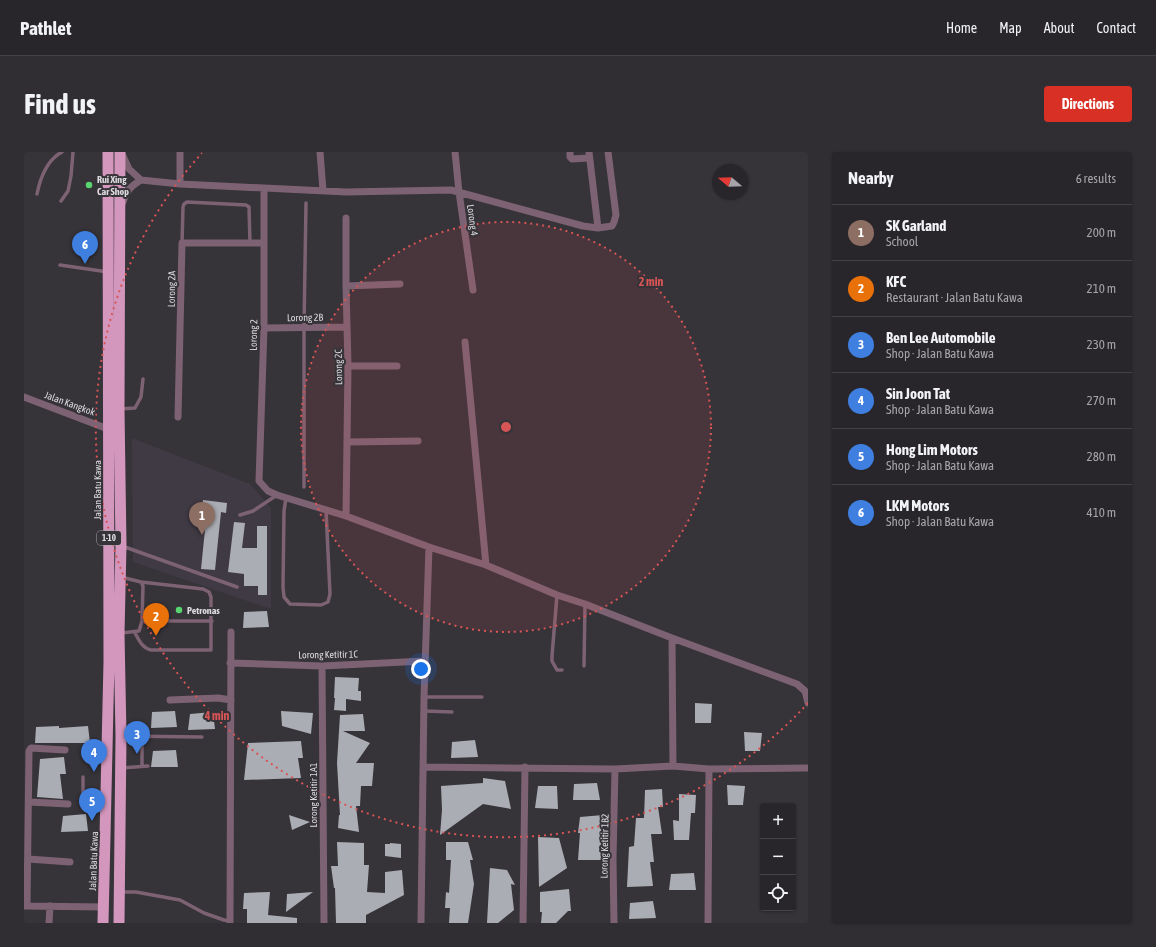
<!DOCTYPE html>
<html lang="en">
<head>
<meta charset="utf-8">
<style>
	body { margin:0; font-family:"Asap Condensed",sans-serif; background:#302e33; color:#f1f3f6 }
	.controls { position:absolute; right:12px; bottom:12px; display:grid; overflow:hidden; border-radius:4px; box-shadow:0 1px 3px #0004 }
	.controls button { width:36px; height:36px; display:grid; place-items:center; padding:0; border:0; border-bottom:1px solid #444347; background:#28262b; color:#f1f3f6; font:20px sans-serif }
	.compass { position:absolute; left:688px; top:12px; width:36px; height:36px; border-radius:50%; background:#28262b; box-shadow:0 1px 3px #0004; rotate:289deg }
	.you { position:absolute; left:397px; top:517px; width:14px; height:14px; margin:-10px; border:3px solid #fff; border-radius:50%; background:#1a73e8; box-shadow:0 0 0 6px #1a73e833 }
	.badge { display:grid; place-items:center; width:26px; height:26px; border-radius:50%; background:#d93025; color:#fff; font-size:13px; font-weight:700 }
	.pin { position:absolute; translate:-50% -33px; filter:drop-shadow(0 1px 2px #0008) }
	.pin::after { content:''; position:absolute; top:21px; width:14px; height:12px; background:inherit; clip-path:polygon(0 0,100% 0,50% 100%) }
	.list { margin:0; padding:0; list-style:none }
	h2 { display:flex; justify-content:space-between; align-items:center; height:52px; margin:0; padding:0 16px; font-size:17px }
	h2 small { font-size:13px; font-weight:400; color:#a5a5a9 }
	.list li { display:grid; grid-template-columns:26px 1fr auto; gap:12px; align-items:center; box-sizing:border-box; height:56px; padding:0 16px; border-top:1px solid #444347 }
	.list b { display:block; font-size:15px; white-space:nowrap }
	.list p { margin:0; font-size:13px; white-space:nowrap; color:#a5a5a9 }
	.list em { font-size:13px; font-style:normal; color:#a5a5a9 }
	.icon { flex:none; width:22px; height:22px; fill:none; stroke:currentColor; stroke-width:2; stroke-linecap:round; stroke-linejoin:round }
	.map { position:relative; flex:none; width:784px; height:771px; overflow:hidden; border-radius:4px }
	header { display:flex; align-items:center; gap:24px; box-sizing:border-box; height:56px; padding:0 20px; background:#28262b; border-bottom:1px solid #444347 }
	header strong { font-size:19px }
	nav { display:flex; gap:22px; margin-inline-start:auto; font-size:14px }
	.intro { display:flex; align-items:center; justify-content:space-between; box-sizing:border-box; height:96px; padding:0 24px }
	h1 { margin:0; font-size:28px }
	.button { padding:10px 18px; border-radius:4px; background:#d93025; color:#fff; font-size:14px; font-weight:700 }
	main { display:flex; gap:24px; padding:0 24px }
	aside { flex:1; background:#28262b; border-radius:4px; box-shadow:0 1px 3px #0004 }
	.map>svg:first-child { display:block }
	.built { fill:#403a45 }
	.building { fill:#abadb4 }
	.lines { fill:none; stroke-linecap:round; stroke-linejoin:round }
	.service { stroke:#7d6273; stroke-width:3.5 }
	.minor { stroke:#7d6273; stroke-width:7 }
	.trunk { stroke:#d396bc; stroke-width:11 }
	.ring { fill:none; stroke:#d85556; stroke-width:2; stroke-dasharray:2 4 }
	.poi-dot { fill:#59d56f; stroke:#363339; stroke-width:1.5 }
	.labels { text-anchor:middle; stroke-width:4; stroke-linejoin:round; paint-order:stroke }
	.shield { fill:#363339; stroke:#aba9ad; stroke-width:1 }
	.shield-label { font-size:9px; font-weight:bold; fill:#dddbdf }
	.poi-label { font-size:10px; font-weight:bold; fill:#dddbdf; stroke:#363339; text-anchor:start }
	.street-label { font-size:10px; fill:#dddbdf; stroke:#363339 }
	.centre { fill:#d85556; stroke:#363339; stroke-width:2 }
	.ring-label { font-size:12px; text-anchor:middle; font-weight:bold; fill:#d85556; stroke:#363339; stroke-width:4; stroke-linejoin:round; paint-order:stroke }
</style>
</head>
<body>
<header>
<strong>Pathlet</strong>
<nav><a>Home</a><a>Map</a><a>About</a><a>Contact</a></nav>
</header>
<div class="intro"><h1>Find us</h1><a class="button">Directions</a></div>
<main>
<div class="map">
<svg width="784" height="771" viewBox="0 0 784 771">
	<rect width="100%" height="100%" fill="#363339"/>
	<!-- built -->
	<path class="built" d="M108 286 226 332 247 356V457L109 410Z"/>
	<!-- building -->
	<path class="building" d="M179 348 203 351 202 361 197 360 191 418 177 417 183 358 178 357Z
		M210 370 221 371 218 396H233V374H243V443H234V434H220V422L204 420Z
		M243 459 245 475 219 476 220 460Z
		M311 525 335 526 334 539H337V549L322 547V559L310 558 311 546H310Z
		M671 551 688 552 687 571H671Z
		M151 559 153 575 127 576 128 560Z
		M257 559 289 561 287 582 258 574Z
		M189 560 191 577 164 578 166 562Z
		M339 562 341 579H319L346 591 332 611H350L348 634H337L336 654H332L335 680 314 676 315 663H316L313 611 316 563Z
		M35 574V576L64 574 66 591H11L12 575Z
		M720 580 738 581 736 599H721Z
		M451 588 454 605 427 606 428 590Z
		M277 589 279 606H274L277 626 220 628 224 591Z
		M152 598 154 615H127L129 599Z
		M40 605 42 622H36L39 647 13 645 16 607Z
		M459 626 481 629 487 657 459 652 416 683 418 658 417 634 459 631Z
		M573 631 576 648H549L550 632Z
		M703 633 721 634 719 653H704Z
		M514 634H533L534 657 511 656Z
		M638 637 639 655H634L638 682H627L630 710H626L629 734 603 735 605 695 610 694 612 666H620L621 638Z
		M655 642 672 643 671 661H667L665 688H650L649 668 655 669Z
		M62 662 64 679 37 680 39 664Z
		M265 663 286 670 268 678Z
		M579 663 581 680H577L581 708H554L556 681H554L556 665Z
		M514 685 535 686 543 716 515 735Z
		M313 690 340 691V713H345L343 740 361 741V720L378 718 380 743 342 763V771H312L311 736H310L307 714H314Z
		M422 690H444L449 708H446L450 732 444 771H425L426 756H421L422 740 425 741 427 708H422Z
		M366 691 377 692V706L361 704V692H366Z
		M466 716 483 718 491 733 487 732 490 758 474 771H463Z
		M670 721 672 738H645L647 722Z
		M545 737 547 759H544L532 771H517L518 760H516V740Z
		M246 740 244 763 273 766V771H223V757H219L220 741Z
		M289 740 262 760 263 742Z
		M629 749 632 766 605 767 606 751Z"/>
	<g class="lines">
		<!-- service -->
		<path class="service" d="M13 42C16 27 23 8 38 0
			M37 49 44 39 47 24 49 0
			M158 91 159 55 160 52 163 50 222 53 225 55 226 91
			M36 113 84 120
			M96 257 111 256 117 245 119 227
			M280 335V175L282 51
			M262 346 260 359 259 435 260 445 266 452 297 453 304 450 306 442 302 358
			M216 363 229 359 253 343
			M98 394 213 435
			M97 425 117 430 119 434 118 469 115 479 97 481
			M533 443 528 504V509L533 518H538
			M118 469H188
			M111 481C115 488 118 496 127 498H187V445L185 440 179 437 117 430
			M560 514 561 452
			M400 545H458
			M401 559 428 560
			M98 584 178 585
			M118 614V594
			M97 616 124 614
			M59 625V656L62 657H79
			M97 740H112L156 748 180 761 200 768 206 769"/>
		<!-- minor -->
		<path class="minor" d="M296 0 299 38
			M431 0 435 40 449 138
			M546 0V5L548 7 565 6
			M99 4 105 17 117 28 156 32 322 40 427 38 559 74 574 76 565 0
			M156 32V0
			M240 37V176L235 329 244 339 253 343 322 364 405 395 462 413 533 443 561 452 648 486 773 532 781 539 784 551
			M99 50C102 39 107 34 117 28
			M322 66V134L324 214 322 364
			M574 76 588 74 590 70 592 63 584 0
			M322 134 376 132
			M240 176 323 175
			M441 190 462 413
			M324 214H373
			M0 245 84 277
			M154 265 158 91H240
			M324 290 394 289
			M648 486 649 614
			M206 511 298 514 401 509
			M298 514 300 771
			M146 548 194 546 207 548
			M400 615 591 617 649 614 685 617 784 616
			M5 650 44 652
			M4 707 46 710
			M0 754 79 755
			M3 754 5 599 7 596 41 598
			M25 771 26 754
			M206 771 207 480
			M397 771 400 545 405 395
			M499 771 501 615
			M590 771 589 707 591 617
			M684 771 685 617"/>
		<!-- trunk -->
		<path class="trunk" d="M79 771 85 510 84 0
			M95 771 97 584 95 481 97 394 95 257 96 0"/>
	</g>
	<!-- distance rings -->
	<circle cx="482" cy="275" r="205" fill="#d85556" fill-opacity=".12"/>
	<g class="ring">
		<circle cx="482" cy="275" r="205"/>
		<path d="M784 551A409 409 0 0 1 178 1"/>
	</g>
	<!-- markers -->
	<g class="poi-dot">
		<circle cx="65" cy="33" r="4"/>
		<circle cx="155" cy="458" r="4"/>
	</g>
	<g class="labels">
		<!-- shield labels -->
		<rect class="shield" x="73" y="379" width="24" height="14" rx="3"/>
		<g class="shield-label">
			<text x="85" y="389">1-10</text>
		</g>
		<!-- poi labels -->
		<g class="poi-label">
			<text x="73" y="31">Rui Xing<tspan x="73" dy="12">Car Shop</tspan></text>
			<text x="163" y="462">Petronas</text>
		</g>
		<!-- street labels -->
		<g class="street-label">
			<text transform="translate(449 68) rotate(82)" y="4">Lorong 4</text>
			<text transform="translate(147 137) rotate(-89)" y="4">Lorong 2A</text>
			<text transform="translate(281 165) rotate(-1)" y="4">Lorong 2B</text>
			<text transform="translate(229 183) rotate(-89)" y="4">Lorong 2</text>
			<text transform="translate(314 215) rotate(-91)" y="4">Lorong 2C</text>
			<text transform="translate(46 251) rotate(20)" y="4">Jalan Kangkok</text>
			<text transform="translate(73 338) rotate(-90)" y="4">Jalan Batu Kawa</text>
			<text transform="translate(304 502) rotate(-1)" y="4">Lorong Ketitir 1C</text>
			<text transform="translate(289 643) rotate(-90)" y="4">Lorong Ketitir 1A1</text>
			<text transform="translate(580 694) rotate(-89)" y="4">Lorong Ketitir 1B2</text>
			<text transform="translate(69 709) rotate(-88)" y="4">Jalan Batu Kawa</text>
		</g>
	</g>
	<circle cx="482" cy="275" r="6" class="centre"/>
	<g class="ring-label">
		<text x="627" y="134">2 min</text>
		<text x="193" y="568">4 min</text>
	</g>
</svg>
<div class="controls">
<button>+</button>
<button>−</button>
<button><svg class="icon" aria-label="locate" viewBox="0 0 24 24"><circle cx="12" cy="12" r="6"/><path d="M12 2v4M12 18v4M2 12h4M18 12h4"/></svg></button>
</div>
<svg class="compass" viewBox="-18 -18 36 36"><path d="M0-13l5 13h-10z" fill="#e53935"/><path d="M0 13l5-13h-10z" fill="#a5a5a9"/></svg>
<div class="you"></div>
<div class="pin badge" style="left:178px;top:383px;background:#8d6e63">1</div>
<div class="pin badge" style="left:132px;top:484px;background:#e8710a">2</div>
<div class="pin badge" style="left:113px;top:602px;background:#3f7fe0">3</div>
<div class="pin badge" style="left:70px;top:620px;background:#3f7fe0">4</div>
<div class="pin badge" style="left:68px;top:669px;background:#3f7fe0">5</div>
<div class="pin badge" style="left:61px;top:112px;background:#3f7fe0">6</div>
</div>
<aside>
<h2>Nearby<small>6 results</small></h2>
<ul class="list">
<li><span class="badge" style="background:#8d6e63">1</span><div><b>SK Garland</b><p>School</p></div><em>200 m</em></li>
<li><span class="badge" style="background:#e8710a">2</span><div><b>KFC</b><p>Restaurant · Jalan Batu Kawa</p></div><em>210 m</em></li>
<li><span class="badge" style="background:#3f7fe0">3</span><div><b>Ben Lee Automobile</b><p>Shop · Jalan Batu Kawa</p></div><em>230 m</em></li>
<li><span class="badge" style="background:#3f7fe0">4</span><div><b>Sin Joon Tat</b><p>Shop · Jalan Batu Kawa</p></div><em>270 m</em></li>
<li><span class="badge" style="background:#3f7fe0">5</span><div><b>Hong Lim Motors</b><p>Shop · Jalan Batu Kawa</p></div><em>280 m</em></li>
<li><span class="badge" style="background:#3f7fe0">6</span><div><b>LKM Motors</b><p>Shop · Jalan Batu Kawa</p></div><em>410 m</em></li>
</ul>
</aside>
</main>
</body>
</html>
